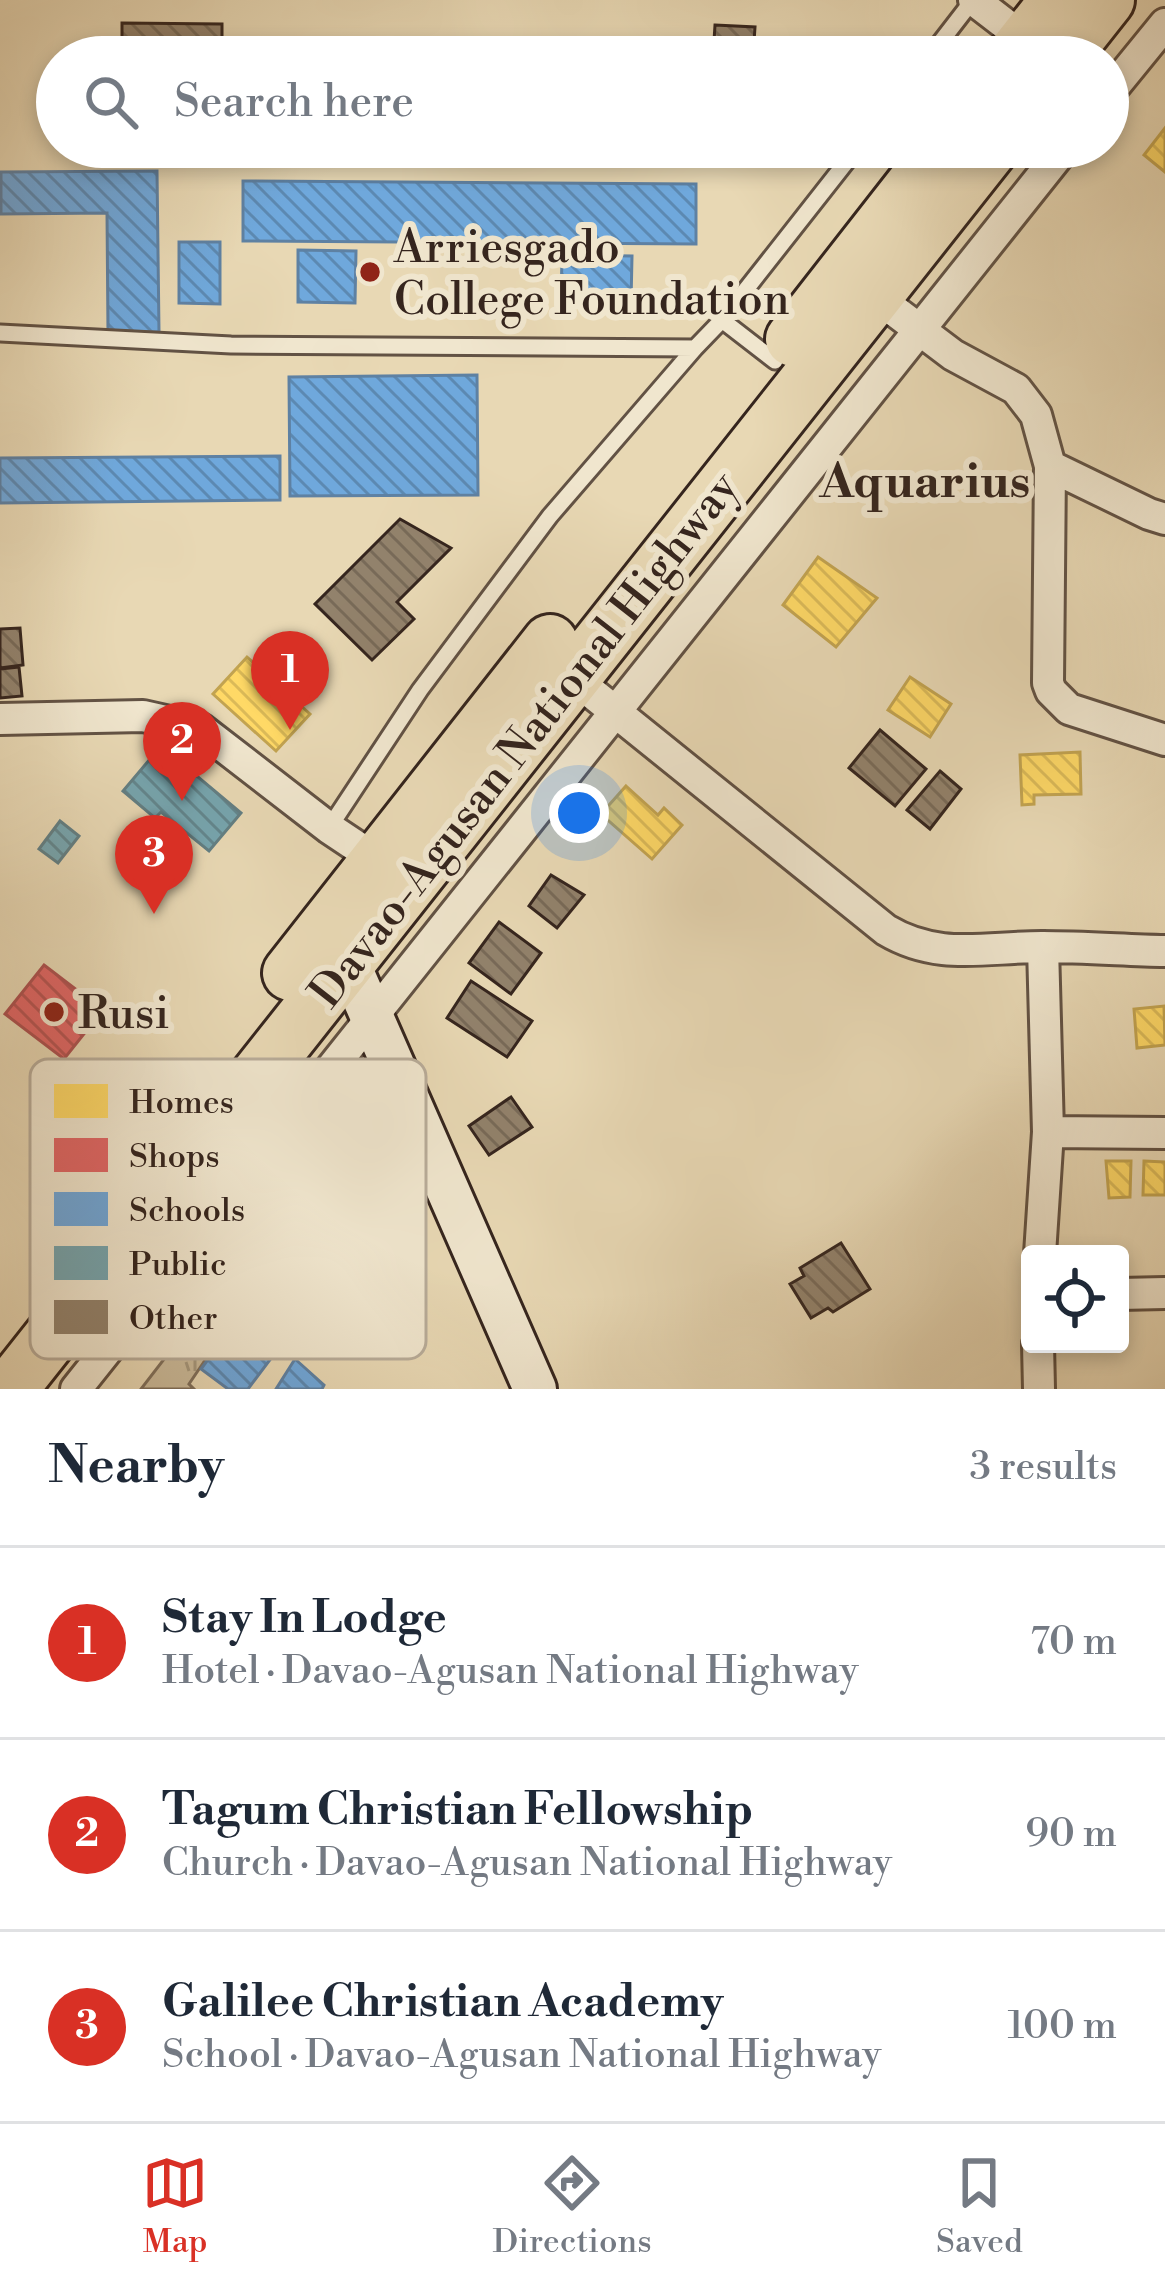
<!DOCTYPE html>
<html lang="en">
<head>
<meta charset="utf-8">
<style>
	body { margin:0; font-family:"Libre Bodoni",serif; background:#f2f2f3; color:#1f2937 }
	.controls { position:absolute; right:36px; bottom:36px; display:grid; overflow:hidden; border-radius:12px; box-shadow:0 6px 18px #0003 }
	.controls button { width:108px; height:108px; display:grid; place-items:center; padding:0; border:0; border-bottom:3px solid #e0e1e3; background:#fff; color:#1f2937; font:60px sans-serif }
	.you { position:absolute; left:579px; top:813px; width:42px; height:42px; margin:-30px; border:9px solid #fff; border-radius:50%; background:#1a73e8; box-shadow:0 0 0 18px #1a73e833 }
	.badge { display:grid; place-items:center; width:78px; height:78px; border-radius:50%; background:#d93025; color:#fff; font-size:39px; font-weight:700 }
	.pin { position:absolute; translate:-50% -99px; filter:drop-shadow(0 3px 6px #0008) }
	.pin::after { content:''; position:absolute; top:63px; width:42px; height:36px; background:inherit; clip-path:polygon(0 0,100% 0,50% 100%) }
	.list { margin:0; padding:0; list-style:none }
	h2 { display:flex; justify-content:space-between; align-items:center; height:156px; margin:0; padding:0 48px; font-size:51px }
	h2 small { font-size:39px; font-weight:400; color:#747a83 }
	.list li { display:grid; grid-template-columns:78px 1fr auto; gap:36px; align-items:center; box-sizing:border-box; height:192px; padding:0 48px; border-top:3px solid #e0e1e3 }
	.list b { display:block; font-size:45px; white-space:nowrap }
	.list p { margin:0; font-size:39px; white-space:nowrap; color:#747a83 }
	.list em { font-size:39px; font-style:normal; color:#747a83 }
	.icon { flex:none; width:66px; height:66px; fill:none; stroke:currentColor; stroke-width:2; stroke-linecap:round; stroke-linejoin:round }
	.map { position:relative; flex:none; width:1165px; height:1389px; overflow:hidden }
	.search { position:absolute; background:#fff; box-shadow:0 6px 18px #0003; left:36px; right:36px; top:36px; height:132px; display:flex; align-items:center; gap:30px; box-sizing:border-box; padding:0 42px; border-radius:66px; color:#747a83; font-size:45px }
	.sheet { height:732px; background:#fff }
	nav { display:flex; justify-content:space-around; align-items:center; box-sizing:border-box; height:168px; border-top:3px solid #e0e1e3; background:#fff; font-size:33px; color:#747a83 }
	nav a { display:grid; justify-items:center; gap:6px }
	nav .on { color:#d93025 }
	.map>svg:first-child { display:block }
	.grass { fill:url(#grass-tufts); stroke:#80705c; stroke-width:3 }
	.homes { fill:url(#homes-back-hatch); stroke:#c2a350; stroke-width:3 }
	.shops { fill:url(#shops-back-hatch); stroke:#ad5250; stroke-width:3 }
	.schools { fill:url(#schools-back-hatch); stroke:#5e81a3; stroke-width:3 }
	.public { fill:url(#public-back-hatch); stroke:#627f84; stroke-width:3 }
	.building { fill:url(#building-back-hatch); stroke:#35251e; stroke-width:3 }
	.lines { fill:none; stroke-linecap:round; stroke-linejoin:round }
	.lane-casing { stroke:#625244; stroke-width:21 }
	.street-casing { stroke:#625244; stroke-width:36 }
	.secondary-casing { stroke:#35251e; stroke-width:48 }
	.highway-casing { stroke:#35251e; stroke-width:60 }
	.lane { stroke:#f0e6ce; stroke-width:15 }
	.street { stroke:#f0e6ce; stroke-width:30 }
	.secondary { stroke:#f0e6ce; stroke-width:42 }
	.highway { stroke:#e8d8b4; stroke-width:54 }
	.poi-dot { fill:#8f2418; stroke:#f0e6ce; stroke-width:4.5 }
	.labels { text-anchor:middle; stroke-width:12; stroke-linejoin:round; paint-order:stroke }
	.poi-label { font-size:45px; fill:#35251e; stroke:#f0e6ce; text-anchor:start }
	.street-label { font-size:45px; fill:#35251e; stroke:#f0e6ce }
	.neighbourhood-label { font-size:48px; font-weight:bold; fill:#35251e; stroke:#f0e6ce }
	.key { fill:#f0e6ce; stroke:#b8ac99; stroke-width:3 }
	.key-label { font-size:33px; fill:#35251e }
</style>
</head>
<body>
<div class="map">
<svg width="1165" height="1389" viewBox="0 0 1165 1389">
	<defs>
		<pattern id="grass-tufts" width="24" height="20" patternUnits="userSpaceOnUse" patternTransform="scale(3)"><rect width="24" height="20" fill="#caba9a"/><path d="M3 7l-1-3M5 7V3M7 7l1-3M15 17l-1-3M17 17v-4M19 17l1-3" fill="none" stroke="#a5977d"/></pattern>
		<pattern id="homes-back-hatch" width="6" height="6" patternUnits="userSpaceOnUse" patternTransform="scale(3)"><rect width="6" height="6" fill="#ffd966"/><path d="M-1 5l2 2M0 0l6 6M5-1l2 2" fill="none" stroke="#dbba58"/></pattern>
		<pattern id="shops-back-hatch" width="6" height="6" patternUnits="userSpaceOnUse" patternTransform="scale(3)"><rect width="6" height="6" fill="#e06666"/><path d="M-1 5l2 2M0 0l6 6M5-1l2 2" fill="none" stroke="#b65453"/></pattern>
		<pattern id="schools-back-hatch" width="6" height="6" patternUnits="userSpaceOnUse" patternTransform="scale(3)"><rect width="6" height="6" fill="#6fa8dc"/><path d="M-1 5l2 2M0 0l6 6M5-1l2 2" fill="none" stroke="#5c89b2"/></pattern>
		<pattern id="public-back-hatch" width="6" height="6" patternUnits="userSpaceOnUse" patternTransform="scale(3)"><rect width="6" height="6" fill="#76a5af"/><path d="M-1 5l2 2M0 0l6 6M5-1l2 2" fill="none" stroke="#62868e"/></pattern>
		<pattern id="building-back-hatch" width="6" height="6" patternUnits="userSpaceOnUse" patternTransform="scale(3)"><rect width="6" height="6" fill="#92826c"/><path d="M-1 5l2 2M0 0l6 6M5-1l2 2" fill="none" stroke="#786a58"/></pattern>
	</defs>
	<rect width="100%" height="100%" fill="#e8d8b4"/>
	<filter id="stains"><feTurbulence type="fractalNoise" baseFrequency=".00167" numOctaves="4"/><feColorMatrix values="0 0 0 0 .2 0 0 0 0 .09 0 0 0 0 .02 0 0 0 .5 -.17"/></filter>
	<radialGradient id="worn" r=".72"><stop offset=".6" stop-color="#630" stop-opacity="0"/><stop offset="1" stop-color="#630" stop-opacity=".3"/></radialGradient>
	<!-- grass -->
	<path class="grass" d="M273 1218 292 1230 251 1277 304 1323 295 1342 247 1298 189 1384 194 1389H141Z"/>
	<!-- homes -->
	<path class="homes" d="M1165 128V172L1144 155Z
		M818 557 877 598 836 647 783 605Z
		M247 657 310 714 276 751 213 694Z
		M910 677 951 704 930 737 888 710Z
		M1080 752 1081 794 1034 795V804L1022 805 1020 755Z
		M626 786 658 815 664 808 682 825 652 859 601 814Z
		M1164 1006 1165 1045 1137 1048 1134 1009Z
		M1106 1161H1131L1130 1197 1109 1198Z
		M1144 1161 1165 1162V1195H1143Z"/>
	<!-- shops -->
	<path class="shops" d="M44 965 103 1010 64 1059 5 1014Z"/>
	<!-- schools -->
	<path class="schools" d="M157 171 159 332H108L107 213 1 214V172Z
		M243 181 696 184V244L243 241Z
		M179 242H220V304L179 303Z
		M298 250 356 251 355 303 298 302Z
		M562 255 632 256 631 303H561Z
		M477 375 478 495 290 496 289 377Z
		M280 456V500L0 503V458Z
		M243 1312 284 1341 248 1389H228L201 1369Z
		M295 1359 324 1385 322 1389H276Z"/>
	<!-- public -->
	<path class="public" d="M161 746 241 813 209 851 161 812 155 818 123 791Z
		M60 821 79 836 58 863 39 849Z"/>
	<!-- building -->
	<path class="building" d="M122 23 222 24V52H156V57H122Z
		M715 25 755 27 753 57H713Z
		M121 147H213V155L120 154Z
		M400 519 451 548 397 602 414 619 372 660 315 604Z
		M20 628 23 665 0 668V629Z
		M19 667 22 696 0 698V669Z
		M880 730 926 769 895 806 849 768Z
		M940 771 961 789 930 829 907 810Z
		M551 875 584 895 557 928 529 906Z
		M499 922 541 953 511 994 469 963Z
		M471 981 532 1021 507 1057 447 1018Z
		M511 1097 532 1127 489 1155 469 1126Z
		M841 1243 870 1289 833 1312 828 1308 811 1318 790 1284 804 1276 800 1268Z"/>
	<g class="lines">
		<!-- lane casing -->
		<g class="lane-casing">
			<path id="lane" d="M929 57 973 0
				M722 320 775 361
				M0 333 231 345 695 348 722 320 858 147
				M329 828 420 690 550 516 695 348"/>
		</g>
		<!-- street casing -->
		<g class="street-casing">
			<path id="street" d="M974 0 1026 40
				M1108 94 1165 24
				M875 296 953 355 1016 389 1036 415 1050 466 1048 683 1051 691 1069 709 1165 740
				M1050 466 1149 514 1165 519
				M571 676 886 930C938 961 984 947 1042 947 1083 947 1124 950 1165 951
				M0 719 143 716 201 729 329 828 377 860
				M1048 1132 1165 1133
				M1040 1254 1048 1132 1043 947
				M1120 1294 1165 1293
				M1038 1344 1039 1389
				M76 1389 1065 147"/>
		</g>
		<!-- secondary casing -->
		<g class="secondary-casing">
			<path id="secondary" d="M329 947 347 960 535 1389"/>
		</g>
		<!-- highway casing -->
		<g class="highway-casing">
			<path id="highway" d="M1013 57 1058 0
				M1062 57 1107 0
				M793 339 943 147
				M290 973 550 642
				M10 1389 992 147"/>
		</g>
		<!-- lane -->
		<use href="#lane" class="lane"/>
		<!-- street -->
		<use href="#street" class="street"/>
		<!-- secondary -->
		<use href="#secondary" class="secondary"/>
		<!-- highway -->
		<use href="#highway" class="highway"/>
	</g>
	<!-- markers -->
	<g class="poi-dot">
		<circle cx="370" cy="272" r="12"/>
		<circle cx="54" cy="1012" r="12"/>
	</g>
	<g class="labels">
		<!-- poi labels -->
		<g class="poi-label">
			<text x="394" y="262">Arriesgado<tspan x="394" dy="52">College Foundation</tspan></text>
			<text x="78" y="1028">Rusi</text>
		</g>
		<!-- street labels -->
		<g class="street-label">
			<text transform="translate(523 739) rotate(-52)" y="16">Davao-Agusan National Highway</text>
		</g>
		<!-- neighbourhood labels -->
		<g class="neighbourhood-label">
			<text x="925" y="497">Aquarius</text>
		</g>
	</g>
	<!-- legend -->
	<rect x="30" y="1059" width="396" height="300" rx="18" class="key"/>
	<rect x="54" y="1084" width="54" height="34" fill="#ffd966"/>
	<rect x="54" y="1138" width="54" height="34" fill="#e06666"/>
	<rect x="54" y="1192" width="54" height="34" fill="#6fa8dc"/>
	<rect x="54" y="1246" width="54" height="34" fill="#76a5af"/>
	<rect x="54" y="1300" width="54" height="34" fill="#92826c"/>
	<g class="key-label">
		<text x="129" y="1113">Homes</text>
		<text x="129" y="1167">Shops</text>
		<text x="129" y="1221">Schools</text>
		<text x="129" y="1275">Public</text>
		<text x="129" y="1329">Other</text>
	</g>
	<rect width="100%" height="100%" filter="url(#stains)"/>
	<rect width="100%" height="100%" fill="url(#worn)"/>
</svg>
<div class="controls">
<button><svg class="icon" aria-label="locate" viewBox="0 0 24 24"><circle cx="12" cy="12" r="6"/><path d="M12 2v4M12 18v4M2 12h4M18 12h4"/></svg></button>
</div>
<div class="you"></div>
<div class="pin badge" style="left:290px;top:730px">1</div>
<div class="pin badge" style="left:182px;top:801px">2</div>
<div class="pin badge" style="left:154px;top:914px">3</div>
<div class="search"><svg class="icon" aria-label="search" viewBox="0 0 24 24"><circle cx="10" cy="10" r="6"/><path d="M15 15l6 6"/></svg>Search here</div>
</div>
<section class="sheet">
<h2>Nearby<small>3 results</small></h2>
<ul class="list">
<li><span class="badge">1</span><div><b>Stay In Lodge</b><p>Hotel · Davao-Agusan National Highway</p></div><em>70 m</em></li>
<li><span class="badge">2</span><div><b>Tagum Christian Fellowship</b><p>Church · Davao-Agusan National Highway</p></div><em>90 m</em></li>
<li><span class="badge">3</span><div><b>Galilee Christian Academy</b><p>School · Davao-Agusan National Highway</p></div><em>100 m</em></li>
</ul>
</section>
<nav>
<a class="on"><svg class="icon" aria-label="map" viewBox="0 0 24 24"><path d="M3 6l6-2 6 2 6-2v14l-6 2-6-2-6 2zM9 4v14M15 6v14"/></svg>Map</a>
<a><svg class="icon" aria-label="directions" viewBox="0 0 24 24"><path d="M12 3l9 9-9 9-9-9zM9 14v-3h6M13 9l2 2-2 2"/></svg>Directions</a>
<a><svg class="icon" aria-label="saved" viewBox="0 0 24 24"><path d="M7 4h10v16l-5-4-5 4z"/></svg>Saved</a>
</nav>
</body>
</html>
